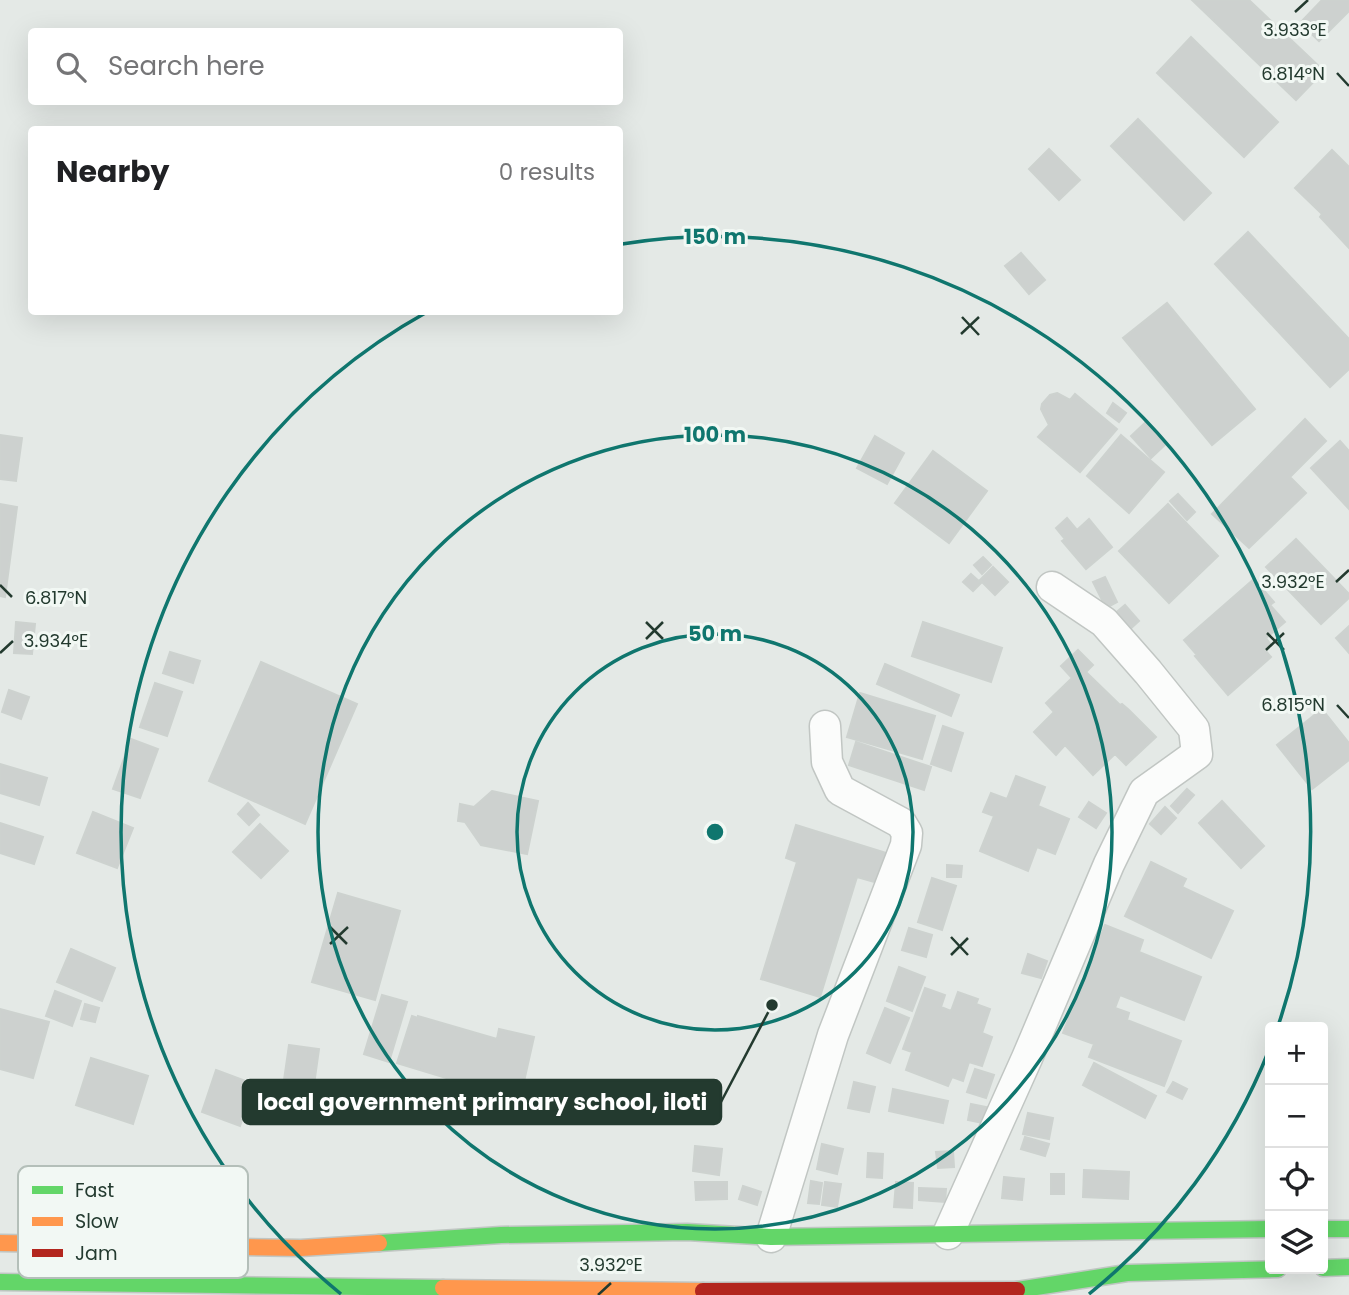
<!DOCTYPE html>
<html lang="en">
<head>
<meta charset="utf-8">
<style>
	body { margin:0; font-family:Poppins,sans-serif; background:#f2f2f2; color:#202124 }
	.controls { position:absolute; right:21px; bottom:21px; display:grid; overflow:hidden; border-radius:7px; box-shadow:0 7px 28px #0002 }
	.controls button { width:63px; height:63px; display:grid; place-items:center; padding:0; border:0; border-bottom:2px solid #e0e0e0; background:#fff; color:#202124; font:35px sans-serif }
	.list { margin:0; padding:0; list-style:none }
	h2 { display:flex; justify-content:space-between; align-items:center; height:91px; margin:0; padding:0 28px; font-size:30px }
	h2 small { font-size:23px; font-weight:400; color:#757577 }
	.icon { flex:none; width:38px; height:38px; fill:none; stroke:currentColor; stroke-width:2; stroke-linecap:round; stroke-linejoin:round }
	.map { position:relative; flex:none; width:1349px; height:1295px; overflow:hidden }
	.search { position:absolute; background:#fff; box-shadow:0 7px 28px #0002; left:28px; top:28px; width:595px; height:77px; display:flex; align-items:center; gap:18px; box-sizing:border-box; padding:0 24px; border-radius:7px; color:#757577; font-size:26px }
	.panel { position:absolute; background:#fff; box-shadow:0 7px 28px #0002; left:28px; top:126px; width:595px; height:189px; border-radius:7px }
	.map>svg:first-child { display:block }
	.building { fill:#cdd1cf; stroke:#cdd2cf; stroke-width:2 }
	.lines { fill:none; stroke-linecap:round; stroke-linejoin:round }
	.street-casing { stroke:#c1c6c3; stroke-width:33 }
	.fast-casing { stroke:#c0c6c3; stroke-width:19 }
	.slow-casing { stroke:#c0c6c3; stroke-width:19 }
	.jam-casing { stroke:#c0c6c3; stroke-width:19 }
	.street { stroke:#fbfcfb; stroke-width:30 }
	.fast { stroke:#63d668; stroke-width:16 }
	.slow { stroke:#ff974d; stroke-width:16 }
	.jam { stroke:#b3261e; stroke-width:16 }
	.ticks { fill:none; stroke:#233a2f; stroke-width:2.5 }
	.ring { fill:none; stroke:#0f766e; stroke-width:3.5 }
	.key { fill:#f2f8f4; stroke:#b4bfb9; stroke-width:2 }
	.key-label { font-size:19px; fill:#233a2f }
	.ticks-label { font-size:18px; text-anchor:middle; fill:#233a2f; stroke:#f2f8f4; stroke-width:6; stroke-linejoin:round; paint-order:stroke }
	.centre { fill:#0f766e; stroke:#f2f8f4; stroke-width:3.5 }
	.ring-label { font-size:21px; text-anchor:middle; font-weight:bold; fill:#0f766e; stroke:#f2f8f4; stroke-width:6; stroke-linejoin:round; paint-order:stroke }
	.leader { fill:none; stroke:#233a2f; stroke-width:2.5 }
	.callout-dot { fill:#233a2f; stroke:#f2f8f4; stroke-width:2.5 }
	.callout { fill:#233a2f; stroke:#233a2f; stroke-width:2.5 }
	.callout-label { font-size:23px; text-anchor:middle; font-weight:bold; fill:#fff }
</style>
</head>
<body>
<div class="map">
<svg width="1349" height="1295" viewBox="0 0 1349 1295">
	<rect width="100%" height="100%" fill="#e4e9e6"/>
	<!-- building -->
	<path class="building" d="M1192 0H1249L1324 71 1296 100Z
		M1322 0H1349V11L1319 41 1300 23Z
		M1191 37 1278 122 1244 157 1157 73Z
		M1138 119 1211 193 1184 220 1111 146Z
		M1049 149 1080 180 1059 200 1029 169Z
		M1332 150 1349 167V248L1320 217 1322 214 1295 188Z
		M1248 232 1349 339V369L1330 387 1215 264Z
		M1021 253 1045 280 1029 294 1005 266Z
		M1167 303 1255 409 1212 445 1123 338Z
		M1057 393 1070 400 1075 394 1117 429 1080 472 1038 437 1049 425 1041 409 1042 404 1050 395Z
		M1113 403 1126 413 1119 422 1107 413Z
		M1305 419 1326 441 1290 477 1306 493 1249 548 1212 514Z
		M1147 421 1167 443 1151 458 1131 436Z
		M0 435 22 438 16 481 0 479Z
		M1121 435 1164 472 1129 513 1087 476Z
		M875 436 904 453 887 484 857 468Z
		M1340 441 1349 451V509L1311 468Z
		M933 451 987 491 949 543 895 503Z
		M1178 494 1195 512 1187 520 1170 501Z
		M0 504 17 507 5 597 0 596Z
		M1168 504 1218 556 1169 603 1119 551Z
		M1067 518 1077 530 1089 519 1112 547 1086 569 1062 541 1065 539 1056 528Z
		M1296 539 1349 594V598L1321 624 1266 567Z
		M983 557 991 565 982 574 974 565Z
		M993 567 1008 582 995 595 980 580Z
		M971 574 981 583 973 591 963 582Z
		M1105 577 1117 602 1106 608 1093 582Z
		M1254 579 1274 602 1270 605 1285 622 1266 638 1271 645 1265 650 1271 657 1228 695 1195 656 1197 655 1184 640Z
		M1125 605 1139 621 1128 631 1113 615Z
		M16 622 35 624 32 654 14 653Z
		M923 622 1002 648 991 682 912 656Z
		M1349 626V653L1336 638Z
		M1078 650 1093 665 1086 672 1120 705 1122 704 1129 710 1156 737 1126 765 1115 754 1093 775 1065 745 1056 755 1034 732 1054 712 1046 703 1072 678 1061 666Z
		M170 652 200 661 193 683 163 673Z
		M261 662 357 704 305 824 209 781Z
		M885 664 959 695 951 716 877 684Z
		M155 683 182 692 167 736 140 727Z
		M9 690 29 697 21 719 2 712Z
		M860 693 935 716 922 759 847 737Z
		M1322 709 1349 743V760L1312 789 1277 745Z
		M943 726 963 733 951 771 931 764Z
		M131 739 158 749 140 798 113 789Z
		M856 742 931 767 924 790 849 765Z
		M0 764 47 778 39 805 0 793Z
		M1016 776 1045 787 1038 806 1069 819 1055 854 1037 847 1028 871 980 851 994 816 983 812 991 793 1007 799Z
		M1187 789 1194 795 1178 813 1171 806Z
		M492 791 538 801 527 854 481 845 465 822 458 821 460 804 474 807Z
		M1222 801 1264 846 1241 868 1199 823Z
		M1089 802 1106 813 1096 828 1079 817Z
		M248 803 259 815 249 825 238 814Z
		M1165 807 1176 818 1161 834 1150 824Z
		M93 812 133 828 117 868 77 853Z
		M0 823 43 837 34 864 0 853Z
		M260 824 288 851 261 878 233 852Z
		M796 825 886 853 878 883 857 877 820 997 761 979 797 862 786 858Z
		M1151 862 1186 879 1182 887 1233 911 1211 958 1125 916Z
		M947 865 962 866 961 877H947Z
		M932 878 956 886 942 930 918 922Z
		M338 893 400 911 375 1000 312 982Z
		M1105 925 1143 940 1139 952 1201 977 1184 1020 1120 995 1115 1008 1129 1013 1127 1020 1181 1041 1164 1086 1089 1057 1094 1044 1063 1033Z
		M909 928 932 935 926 957 902 950Z
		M71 949 115 968 102 1001 57 982Z
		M1028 954 1047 961 1041 978 1022 973Z
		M899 967 925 977 912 1011 887 1001Z
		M925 988 945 995 941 1007 951 1011 958 992 978 999 976 1004 990 1009 982 1033 992 1037 982 1066 969 1062 963 1081 952 1077 948 1086 906 1070 912 1052 903 1049Z
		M55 991 81 1001 72 1026 46 1016Z
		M382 995 407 1002 389 1062 364 1054Z
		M85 1004 99 1008 95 1022 81 1019Z
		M885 1008 909 1018 890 1063 867 1053Z
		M0 1009 49 1022 33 1078 0 1069Z
		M412 1016 418 1018V1016L497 1039 499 1029 534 1037 516 1117 482 1109 486 1090 397 1063Z
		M289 1045 319 1049 311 1106 281 1101Z
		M91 1058 148 1076 133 1124 76 1105Z
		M1094 1063 1156 1096 1145 1118 1083 1085Z
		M975 1069 994 1075 986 1098 967 1092Z
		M216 1070 254 1084 240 1126 202 1112Z
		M854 1082 875 1087 869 1112 848 1108Z
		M1173 1082 1187 1089 1182 1099 1167 1092Z
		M893 1089 948 1101 943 1123 889 1111Z
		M971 1104 991 1108 988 1124 968 1120Z
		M1028 1113 1053 1118 1049 1139 1023 1134Z
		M1025 1137 1049 1144 1045 1156 1021 1149Z
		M822 1144 843 1149 837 1174 817 1169Z
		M695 1146 722 1149 719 1175 693 1171Z
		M953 1151 954 1167 938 1168 936 1152Z
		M868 1153 883 1154 882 1178 867 1177Z
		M1084 1170 1129 1172 1128 1199 1083 1197Z
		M1051 1174H1064V1194H1051Z
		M1004 1177 1024 1179 1022 1200 1002 1198Z
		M811 1181 822 1183 819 1204 808 1203Z
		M695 1182H727V1199L696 1200Z
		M825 1182 841 1184 837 1207 822 1205Z
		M896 1182 913 1183 912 1208 894 1207Z
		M743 1186 761 1192 757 1205 739 1199Z
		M919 1188 946 1189 945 1202 919 1200Z"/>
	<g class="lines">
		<!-- street casing -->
		<g class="street-casing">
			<path id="street" d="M948 1234 1027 1058 1109 864 1144 792 1197 754 1194 729 1148 672 1104 622 1052 587
				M771 1237 833 1035 906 845 907 833 901 823 840 790 827 762 825 726"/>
		</g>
		<!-- fast casing -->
		<g class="fast-casing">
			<path id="fast" d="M1323 1229H1349
				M379 1243 501 1235 687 1232 771 1237 1270 1229
				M1323 1268 1349 1267
				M0 1282 443 1288
				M1017 1290 1127 1273 1278 1269"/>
		</g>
		<!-- slow casing -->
		<g class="slow-casing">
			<path id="slow" d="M0 1243 301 1248 379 1243
				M443 1288 703 1291"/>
		</g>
		<!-- jam casing -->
		<g class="jam-casing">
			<path id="jam" d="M703 1291 1017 1290"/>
		</g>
		<!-- street -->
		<use href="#street" class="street"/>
		<!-- fast -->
		<use href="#fast" class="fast"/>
		<!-- slow -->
		<use href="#slow" class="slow"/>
		<!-- jam -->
		<use href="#jam" class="jam"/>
	</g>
	<!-- ticks -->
	<path class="ticks" d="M1295 12 1308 0M1337 73 1349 86M962 317 979 335M961 334 979 317M1336 582 1349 570M0 585 12 597M646 622 663 639M1267 633 1284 650M646 639 663 622M1266 650 1284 633M0 653 13 641M1337 705 1349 718M330 927 347 944M951 937 968 955M330 944 348 927M951 955 968 938M598 1295 611 1283"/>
	<!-- distance rings -->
	<g class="ring">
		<circle cx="715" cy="832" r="198"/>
		<circle cx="715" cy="832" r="397"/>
		<path d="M1269 1050A595 595 0 0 1 1089 1294M341 1294A595 595 0 0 1 427 312M622 244A595 595 0 0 1 1278 1026"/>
	</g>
	<!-- legend -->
	<rect x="18" y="1166" width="230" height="112" rx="10" class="key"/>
	<rect x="32" y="1186" width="31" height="8" fill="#63d668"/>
	<rect x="32" y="1217" width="31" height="9" fill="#ff974d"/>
	<rect x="32" y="1249" width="31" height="8" fill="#b3261e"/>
	<g class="key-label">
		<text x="75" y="1197">Fast</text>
		<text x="75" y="1228">Slow</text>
		<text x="75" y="1260">Jam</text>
	</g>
	<g class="ticks-label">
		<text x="1295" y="36">3.933°E</text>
		<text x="1293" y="80">6.814°N</text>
		<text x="1293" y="588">3.932°E</text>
		<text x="56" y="604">6.817°N</text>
		<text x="56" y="647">3.934°E</text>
		<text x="1293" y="711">6.815°N</text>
		<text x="611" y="1271">3.932°E</text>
	</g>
	<circle cx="715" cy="832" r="10" class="centre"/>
	<g class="ring-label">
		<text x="715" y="244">150 m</text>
		<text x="715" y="442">100 m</text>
		<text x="715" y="641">50 m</text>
	</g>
	<!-- callouts -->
	<path class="leader" d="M772 1005L721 1102"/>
	<circle class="callout-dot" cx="772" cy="1005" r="7"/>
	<rect class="callout" x="243" y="1080" width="478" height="44" rx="7"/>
	<g class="callout-label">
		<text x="482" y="1110">local government primary school, iloti</text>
	</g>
</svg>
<div class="controls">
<button>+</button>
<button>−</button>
<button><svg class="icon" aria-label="locate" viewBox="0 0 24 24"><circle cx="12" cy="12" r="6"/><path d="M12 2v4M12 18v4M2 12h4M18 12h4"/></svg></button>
<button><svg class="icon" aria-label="layers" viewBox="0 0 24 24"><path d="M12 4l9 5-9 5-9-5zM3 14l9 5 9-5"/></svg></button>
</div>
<div class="search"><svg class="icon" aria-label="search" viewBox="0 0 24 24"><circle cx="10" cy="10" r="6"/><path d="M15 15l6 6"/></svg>Search here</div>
<section class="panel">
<h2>Nearby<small>0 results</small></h2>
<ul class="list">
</ul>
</section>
</div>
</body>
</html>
